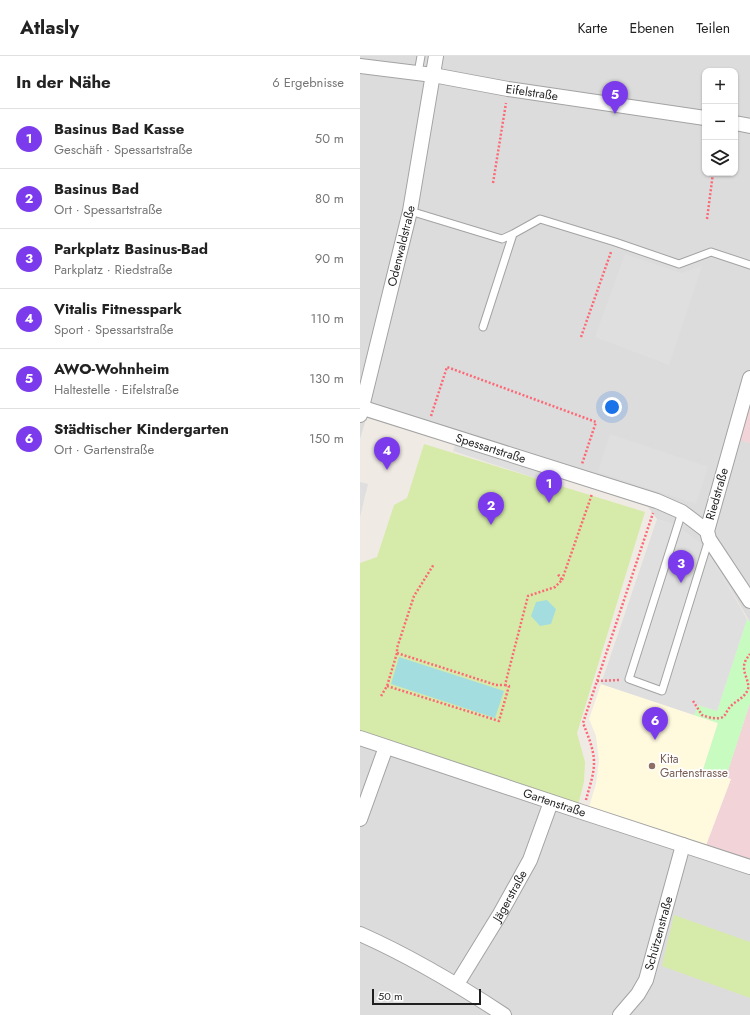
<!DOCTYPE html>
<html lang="de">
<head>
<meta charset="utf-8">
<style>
	body { margin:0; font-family:Jost,sans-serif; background:#f2f2f2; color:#222 }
	.controls { position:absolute; right:12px; top:12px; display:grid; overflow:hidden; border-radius:8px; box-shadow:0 1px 3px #0004 }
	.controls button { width:36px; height:36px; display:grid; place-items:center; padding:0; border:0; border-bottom:1px solid #e0e0e0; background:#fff; color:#222; font:20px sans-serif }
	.scale { position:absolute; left:12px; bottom:10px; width:109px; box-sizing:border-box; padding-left:4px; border:2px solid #1f1f1f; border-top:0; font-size:11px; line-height:14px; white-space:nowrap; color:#1f1f1f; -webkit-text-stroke:3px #fff; paint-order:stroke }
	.you { position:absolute; left:252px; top:351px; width:14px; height:14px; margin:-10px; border:3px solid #fff; border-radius:50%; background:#1a73e8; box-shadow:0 0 0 6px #1a73e833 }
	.badge { display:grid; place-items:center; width:26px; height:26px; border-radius:50%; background:#7c3aed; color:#fff; font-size:13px; font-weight:700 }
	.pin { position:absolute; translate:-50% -33px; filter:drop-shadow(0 1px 2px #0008) }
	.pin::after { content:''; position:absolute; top:21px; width:14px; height:12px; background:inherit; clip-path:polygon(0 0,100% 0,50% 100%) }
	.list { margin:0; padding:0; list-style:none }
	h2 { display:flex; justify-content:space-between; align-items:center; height:52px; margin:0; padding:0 16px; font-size:17px }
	h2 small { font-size:13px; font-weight:400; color:#767676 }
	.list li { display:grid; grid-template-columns:26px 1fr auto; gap:12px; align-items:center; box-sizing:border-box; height:60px; padding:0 16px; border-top:1px solid #e0e0e0 }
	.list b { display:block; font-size:15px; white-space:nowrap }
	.list p { margin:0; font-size:13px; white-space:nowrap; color:#767676 }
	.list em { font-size:13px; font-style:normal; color:#767676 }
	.icon { flex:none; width:22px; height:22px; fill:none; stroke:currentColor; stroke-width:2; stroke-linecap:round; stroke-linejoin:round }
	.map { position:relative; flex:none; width:390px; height:959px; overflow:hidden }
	header { display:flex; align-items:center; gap:24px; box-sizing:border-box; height:56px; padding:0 20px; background:#fff; border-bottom:1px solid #e0e0e0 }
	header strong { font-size:19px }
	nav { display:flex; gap:22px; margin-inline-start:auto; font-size:14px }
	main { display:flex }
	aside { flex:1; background:#fff }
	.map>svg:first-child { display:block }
	.residential { fill:#dddcdc; fill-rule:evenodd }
	.commercial { fill:#f1d3d8 }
	.education { fill:#fff9de }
	.grass { fill:#d6eba9 }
	.park { fill:#c7fbc0 }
	.parking { fill:#dfdfdf }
	.water { fill:#a4dddf }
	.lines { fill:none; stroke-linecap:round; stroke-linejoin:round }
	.lane-casing { stroke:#a3a3a3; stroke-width:9 }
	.street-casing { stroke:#a3a3a3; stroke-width:16 }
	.path { stroke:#fd6876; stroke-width:2.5; stroke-dasharray:2 2; stroke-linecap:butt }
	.lane { stroke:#fff; stroke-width:7 }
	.street { stroke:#fff; stroke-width:14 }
	.education-dot { fill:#8d6e63; stroke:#fff; stroke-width:1.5 }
	.labels { text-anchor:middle; stroke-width:3.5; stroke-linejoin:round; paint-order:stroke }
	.street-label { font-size:12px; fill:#1f1f1f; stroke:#fff }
	.education-label { font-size:12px; fill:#785e54; stroke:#fff; text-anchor:start }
</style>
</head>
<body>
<header>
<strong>Atlasly</strong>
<nav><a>Karte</a><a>Ebenen</a><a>Teilen</a></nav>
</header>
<main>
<aside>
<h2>In der Nähe<small>6 Ergebnisse</small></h2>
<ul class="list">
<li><span class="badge">1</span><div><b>Basinus Bad Kasse</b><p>Geschäft · Spessartstraße</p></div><em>50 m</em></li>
<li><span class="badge">2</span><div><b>Basinus Bad</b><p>Ort · Spessartstraße</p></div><em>80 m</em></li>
<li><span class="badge">3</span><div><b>Parkplatz Basinus-Bad</b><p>Parkplatz · Riedstraße</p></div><em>90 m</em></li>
<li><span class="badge">4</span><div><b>Vitalis Fitnesspark</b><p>Sport · Spessartstraße</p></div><em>110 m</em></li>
<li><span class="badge">5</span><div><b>AWO-Wohnheim</b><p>Haltestelle · Eifelstraße</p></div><em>130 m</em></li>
<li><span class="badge">6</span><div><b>Städtischer Kindergarten</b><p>Ort · Gartenstraße</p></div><em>150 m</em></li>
</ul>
</aside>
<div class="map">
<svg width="390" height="959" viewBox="0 0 390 959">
	<rect width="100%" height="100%" fill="#f0eae4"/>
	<!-- residential -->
	<path class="residential" d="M0 0H390V343L379 383 390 387V566L346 492 317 470 297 463 288 451 7 360 0 383ZM345 15H375V117H345Z
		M0 678 390 807V959H0Z"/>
	<!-- commercial -->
	<path class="commercial" d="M390 343V387L379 384Z
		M390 647V807L345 792 371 723 366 721Z"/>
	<!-- education -->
	<path class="education" d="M241 628 358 667 343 714 371 723 345 792 228 754 236 728 239 705 236 680 229 663Z"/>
	<!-- grass -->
	<path class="grass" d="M64 388 285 456 217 677 225 706 224 726 218 749 0 675V507L17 501 34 449 47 442Z
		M314 859 390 886V942L302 910Z"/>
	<!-- park -->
	<path class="park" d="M387 563 390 566V647L366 721 343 714 358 667 334 659 338 649 357 655Z"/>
	<!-- parking -->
	<path class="parking" d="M265 198 321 217 342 210 309 309 235 281Z
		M250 378 348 411 336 448 238 416Z
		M95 389 202 423 200 430 93 395Z
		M0 426 8 428 0 461Z
		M297 463 317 470 346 491 387 563 357 655 338 649 334 659 241 628Z"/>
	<!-- water -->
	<path class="water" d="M187 544 196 553 191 568 180 570 171 560 176 546Z
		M39 601 144 635 135 662 31 628Z"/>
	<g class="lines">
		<!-- lane casing -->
		<g class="lane-casing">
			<path id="lane" d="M58 17 61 0
				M50 155 142 183 153 178 180 163 255 186 319 208 351 196 390 209
				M123 271 153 178
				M322 456 269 623 302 635 349 483"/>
		</g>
		<!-- street casing -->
		<g class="street-casing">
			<g id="street">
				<path id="s1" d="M0 10 73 19 148 33 345 62"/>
				<path d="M375 67 390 70"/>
				<path d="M390 322 347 475 349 483 390 545"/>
				<path id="s2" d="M0 351 297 445 322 456 347 475"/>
				<path id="s3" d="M0 359 50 155 76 0"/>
				<path id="s4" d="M0 682 222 756 390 811"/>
				<path d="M0 763 26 691"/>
				<path d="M0 878C52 901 97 928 144 959"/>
				<path id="s5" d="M97 928 140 858 170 804 191 746"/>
				<path id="s6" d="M260 959 278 938 286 924 323 789"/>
			</g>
		</g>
		<!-- path -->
		<path class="path" d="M133 127 146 47
			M347 163 353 117
			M221 281 251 196
			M71 360 87 311 236 366 222 408
			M190 435 192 426
			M202 524 232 438
			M37 597 136 629H145L168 540 195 531 202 524 197 517
			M237 625 259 624
			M27 630 139 665 149 630 145 629
			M21 640 27 630 37 597V592L54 540 74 508
			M333 645 342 659C347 661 354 663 360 662 366 661 366 655 370 651 375 645 385 642 388 633 390 625 381 615 385 606 386 603 388 601 390 598
			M226 744C229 732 234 719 234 707 234 693 228 680 223 667L293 457"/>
		<!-- lane -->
		<use href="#lane" class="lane"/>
		<!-- street -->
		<use href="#street" class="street"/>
	</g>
	<!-- markers -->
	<circle class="education-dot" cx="292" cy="710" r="4"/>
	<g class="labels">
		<!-- street labels -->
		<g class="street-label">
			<text dy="4" stroke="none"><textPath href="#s1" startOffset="174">Eifelstraße</textPath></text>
			<text dy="4" stroke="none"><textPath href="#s3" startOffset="174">Odenwaldstraße</textPath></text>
			<text dy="4" stroke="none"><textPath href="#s2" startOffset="137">Spessartstraße</textPath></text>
			<text transform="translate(357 438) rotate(-74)" y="4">Riedstraße</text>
			<text dy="4" stroke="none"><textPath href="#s4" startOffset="205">Gartenstraße</textPath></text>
			<text dy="4" stroke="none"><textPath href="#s5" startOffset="103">Jägerstraße</textPath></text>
			<text dy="4" stroke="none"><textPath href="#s6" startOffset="92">Schützenstraße</textPath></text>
		</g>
		<!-- education labels -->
		<g class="education-label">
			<text x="300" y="707">Kita<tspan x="300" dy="14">Gartenstrasse</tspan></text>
		</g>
	</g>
</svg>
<div class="controls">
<button>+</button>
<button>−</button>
<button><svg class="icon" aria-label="layers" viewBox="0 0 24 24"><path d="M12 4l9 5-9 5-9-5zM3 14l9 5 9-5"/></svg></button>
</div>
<div class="scale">50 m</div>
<div class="you"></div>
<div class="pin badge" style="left:189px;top:447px">1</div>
<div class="pin badge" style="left:131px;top:469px">2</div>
<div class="pin badge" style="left:321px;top:527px">3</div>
<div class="pin badge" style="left:27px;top:414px">4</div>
<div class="pin badge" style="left:255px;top:58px">5</div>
<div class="pin badge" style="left:295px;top:684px">6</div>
</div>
</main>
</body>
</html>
